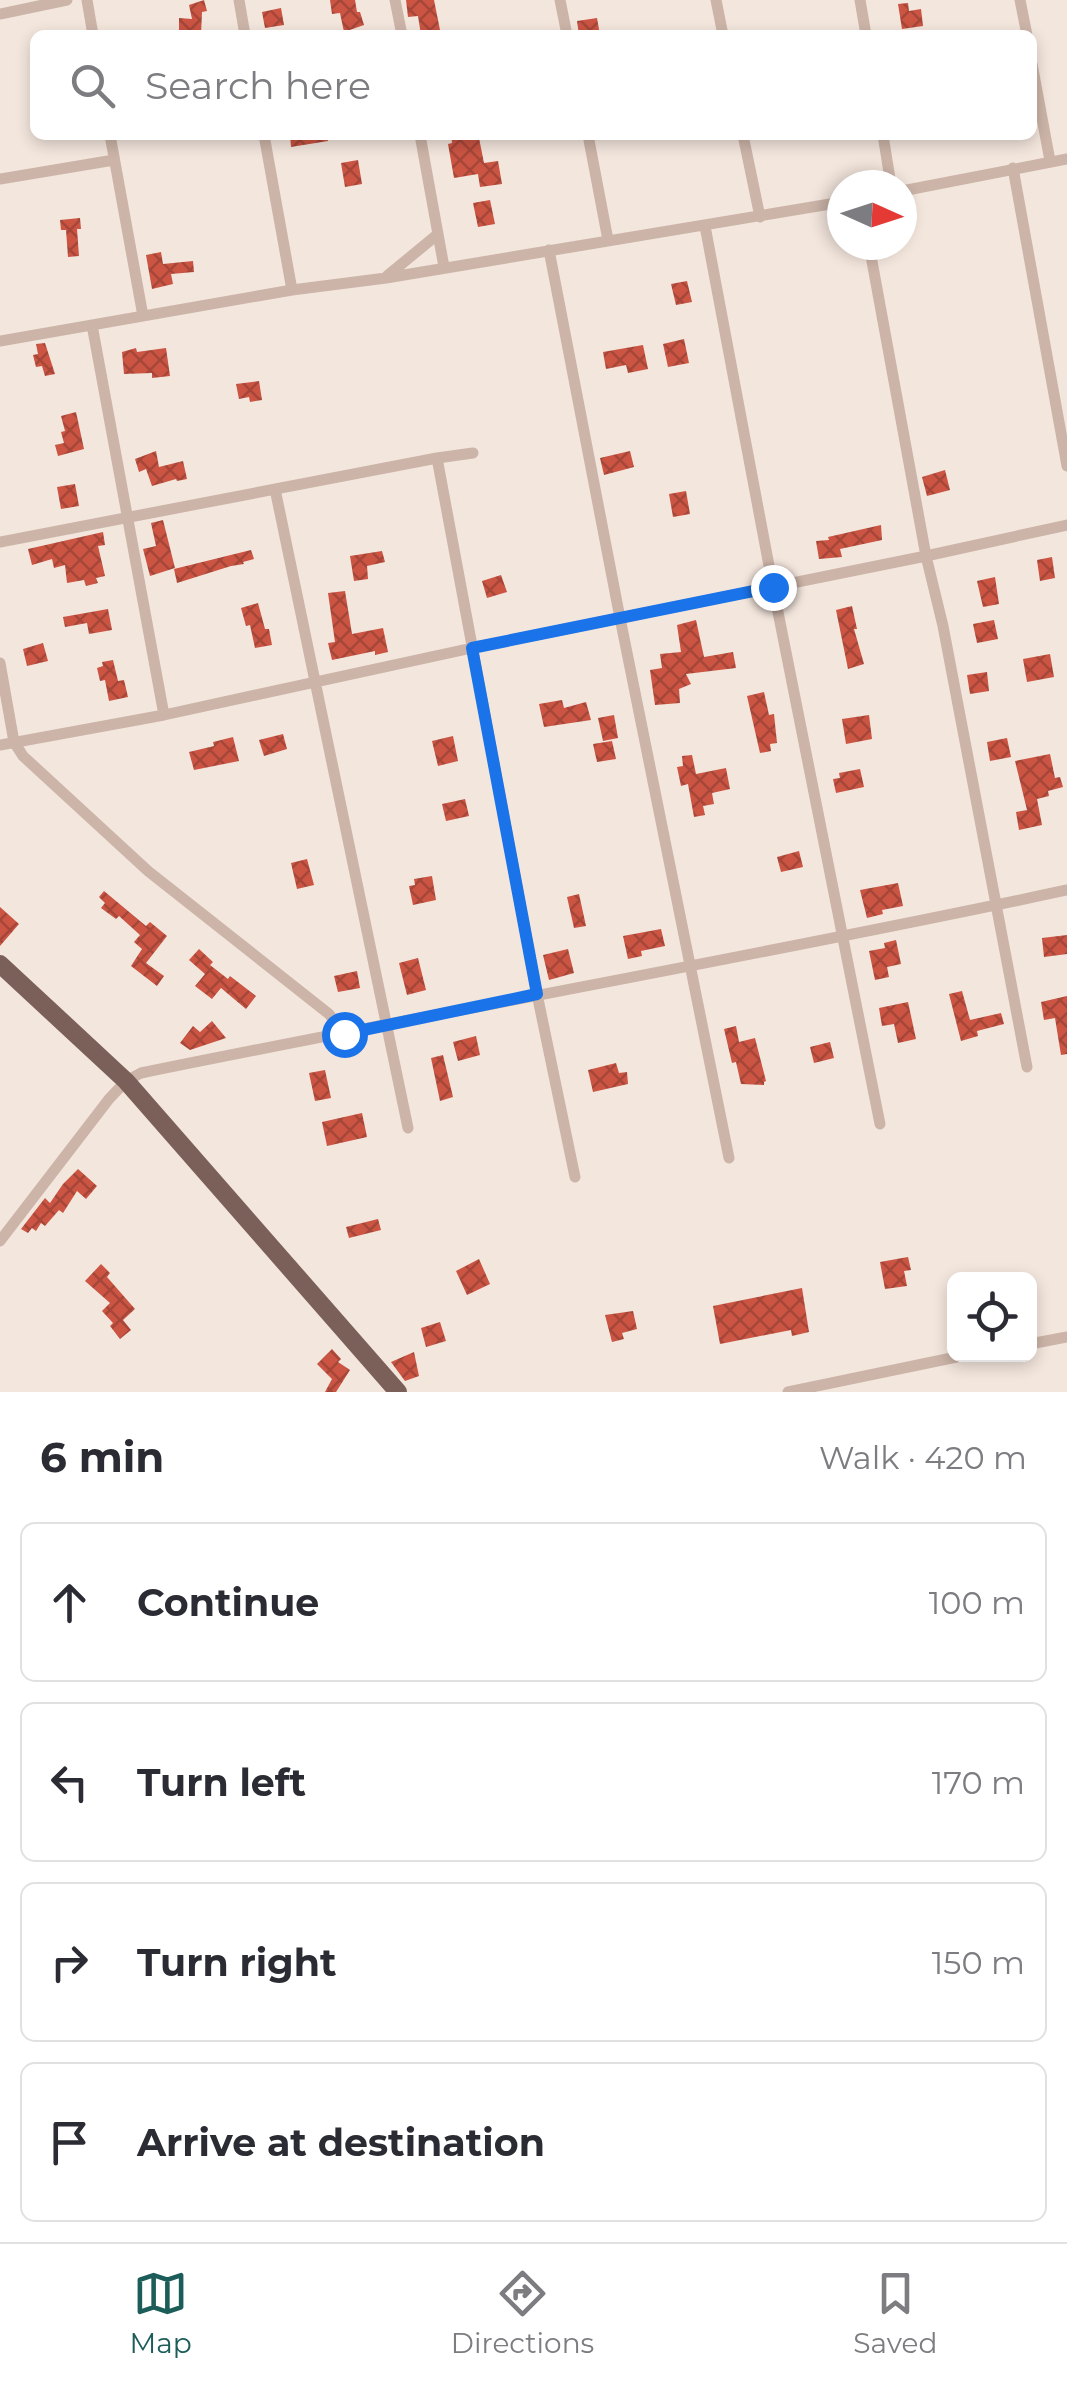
<!DOCTYPE html>
<html lang="en">
<head>
<meta charset="utf-8">
<style>
	body { margin:0; font-family:Montserrat,sans-serif; background:#f7f7f7; color:#2b2b33 }
	.controls { position:absolute; right:30px; bottom:30px; display:grid; overflow:hidden; border-radius:15px; box-shadow:0 5px 15px #0003 }
	.controls button { width:90px; height:90px; display:grid; place-items:center; padding:0; border:0; border-bottom:2px solid #e1e1e2; background:#fff; color:#2b2b33; font:50px sans-serif }
	.compass { position:absolute; left:827px; top:170px; width:90px; height:90px; border-radius:50%; background:#fff; box-shadow:0 5px 15px #0003; rotate:93deg }
	.stop { position:absolute; width:30px; height:30px; margin:-22px; border:8px solid #1a73e8; border-radius:50%; background:#fff }
	.stop.end { background:#1a73e8; border-color:#fff; box-shadow:0 2px 10px #0008 }
	.list { margin:0; padding:0; list-style:none }
	h2 { display:flex; justify-content:space-between; align-items:center; height:130px; margin:0; padding:0 40px; font-size:42px }
	h2 small { font-size:32px; font-weight:400; color:#7c7c81 }
	.list li { display:grid; grid-template-columns:65px 1fr auto; gap:30px; align-items:center; box-sizing:border-box; height:160px; margin:0 20px 20px; padding:0 20px; border:2px solid #e1e1e2; border-radius:15px }
	.list b { display:block; font-size:38px; white-space:nowrap }
	.list em { font-size:32px; font-style:normal; color:#7c7c81 }
	.icon { flex:none; width:55px; height:55px; fill:none; stroke:currentColor; stroke-width:2; stroke-linecap:round; stroke-linejoin:round }
	.map { position:relative; flex:none; width:1067px; height:1392px; overflow:hidden }
	.search { position:absolute; background:#fff; box-shadow:0 5px 15px #0003; left:30px; right:30px; top:30px; height:110px; display:flex; align-items:center; gap:25px; box-sizing:border-box; padding:0 35px; border-radius:15px; color:#7c7c81; font-size:38px }
	.sheet { height:850px; background:#fff }
	nav { display:flex; justify-content:space-around; align-items:center; box-sizing:border-box; height:140px; border-top:2px solid #e1e1e2; background:#fff; font-size:28px; color:#7c7c81 }
	nav a { display:grid; justify-items:center; gap:5px }
	nav .on { color:#1c5d59 }
	.map>svg:first-child { display:block }
	.building { fill:url(#building-cross-hatch) }
	.lines { fill:none; stroke-linecap:round; stroke-linejoin:round }
	.minor { stroke:#ccb4a8; stroke-width:11 }
	.primary { stroke:#7b6059; stroke-width:18 }
	.route { stroke:#1a73e8; stroke-width:12 }
</style>
</head>
<body>
<div class="map">
<svg width="1067" height="1392" viewBox="0 0 1067 1392">
	<defs>
		<pattern id="building-cross-hatch" width="8" height="8" patternUnits="userSpaceOnUse" patternTransform="scale(2.5)"><rect width="8" height="8" fill="#cb5443"/><path d="M0 0l8 8M0 8l8-8" fill="none" stroke="#a64638"/></pattern>
	</defs>
	<rect width="100%" height="100%" fill="#f3e6dd"/>
	<!-- building -->
	<path class="building" d="M204 0 207 11 202 12 201 35H197L196 31H179V18L192 19 189 5Z
		M330 0H355L357 12H360L364 25 344 32 340 13 332 14Z
		M406 0H434L441 35H421L418 16 408 17Z
		M908 3 909 11 921 9 923 26 902 29 898 4Z
		M281 8 284 25 265 28 262 12Z
		M597 18 600 35H579L577 21Z
		M290 135H327L328 141 291 147Z
		M451 135H470L471 140 479 138 484 163 498 161 502 184 480 187 478 174 454 178 448 144 452 143Z
		M358 160 362 184 345 187 341 163Z
		M490 200 495 224 478 227 473 203Z
		M80 218 81 229H77L79 256 68 257 66 230H61L60 220Z
		M161 252 163 264 193 261 194 272 171 274 173 284 152 289 146 255Z
		M687 281 692 302 676 305 671 284Z
		M684 339 689 363 668 367 663 344Z
		M45 343 55 374 45 376 42 366 36 367 33 355 38 354 36 344Z
		M643 345 648 369 628 373 626 365 606 369 603 352Z
		M136 348 137 352 166 348 170 376 152 378V373L124 374 122 352Z
		M259 381 262 400 250 402 249 397 239 399 236 384Z
		M76 412 84 449 58 456 55 445 64 443 61 432 65 431 61 416Z
		M156 451 159 467 183 461 187 479 177 481 176 479 152 486 146 469 139 472 135 459Z
		M630 451 634 467 604 475 600 458Z
		M945 470 950 490 927 496 922 477Z
		M75 484 79 506 61 509 57 487Z
		M686 491 690 514 673 517 669 494Z
		M163 520 175 568 150 576 143 549 156 546 151 523Z
		M881 525 882 540 840 549 842 557 819 559 816 541 829 540 828 537Z
		M103 532 105 545 98 546 105 576 96 578 98 583 86 586 84 580 67 583 65 565 54 568 52 559 32 565 28 549Z
		M251 550 254 559 243 562 244 564 231 566 177 583 174 569Z
		M382 551 385 562 367 566 368 579 354 581 350 556Z
		M1052 557 1055 578 1040 581 1037 560Z
		M501 575 507 592 487 598 482 581Z
		M995 577 999 604 983 607 977 581Z
		M345 591 352 634 383 628 388 652 375 655V651L332 660 328 643 335 642 328 593Z
		M258 603 265 629H269L272 645 255 648 250 625 246 626 241 608Z
		M852 606 857 629H854L864 664 848 669 836 610Z
		M108 609 112 630 89 634 87 623 65 627 63 617Z
		M696 620 704 657 733 652 736 668 686 674 691 684 679 689 680 703 655 705 650 670 662 668 660 654 681 652 677 625Z
		M994 620 998 639 977 643 973 624Z
		M43 643 48 661 27 666 23 649Z
		M1050 654 1054 677 1027 682 1023 659Z
		M113 660 118 681 124 680 128 697 109 701 105 680 100 681 97 668 103 666 102 662Z
		M987 672 989 691 970 694 967 675Z
		M764 692 769 715 774 714 777 743 770 744 771 751 760 753 747 696Z
		M562 700 564 708 586 702 591 720 544 727 539 704Z
		M614 715 618 738 603 741 598 718Z
		M869 715 872 739 846 744 842 719Z
		M283 734 287 749 264 756 259 740Z
		M453 736 458 761 438 766 432 741Z
		M233 737 239 761 194 770 189 752 214 746 213 742Z
		M1007 738 1011 757 990 761 987 742Z
		M612 741 616 759 597 762 593 744Z
		M1050 754 1055 778 1060 777 1063 787 1048 791 1049 796 1037 799 1042 825 1019 830 1016 812 1027 810 1015 761Z
		M692 755 696 774 726 768 730 789 712 793 714 804 703 806 705 815 694 817 688 784 681 786 677 767 683 766 682 756Z
		M860 769 864 787 836 793 833 779 840 778 839 773Z
		M465 799 469 816 446 821 442 804Z
		M799 851 803 867 781 872 777 857Z
		M307 859 314 885 297 889 291 863Z
		M432 876 436 900 413 905 409 886 415 885 414 879Z
		M898 883 903 906 882 910 883 914 867 918 860 890Z
		M104 891 146 926 150 922 167 936 146 963 164 976 157 986 131 966 142 949 134 942 140 935 119 916 116 919 101 908 105 903 99 897Z
		M579 894 586 926 574 928 567 897Z
		M0 907 19 924 0 946Z
		M661 929 665 946 641 951 642 956 628 959 623 936Z
		M1067 935V954L1044 957 1042 938Z
		M896 940 901 964 887 967 889 977 875 980 869 951 885 948 884 943Z
		M199 949 213 962 210 965 228 979 230 976 256 996 246 1009 221 988 212 999 195 986 205 974 189 960Z
		M568 949 574 973 549 980 543 955Z
		M418 958 426 990 407 995 399 963Z
		M357 971 360 988 338 992 334 976Z
		M962 991 970 1020 1001 1013 1004 1024 977 1031 978 1036 961 1041 949 994Z
		M1067 996V1054L1061 1055 1055 1018 1044 1020 1041 1002Z
		M908 1002 916 1039 898 1043 894 1024 882 1026 879 1008Z
		M212 1021 226 1038 190 1050 180 1043 193 1026 200 1032Z
		M736 1026 739 1042 755 1038 766 1081 764 1082V1085L741 1084 736 1062 732 1063 724 1029Z
		M476 1036 480 1055 458 1061 453 1042Z
		M830 1042 834 1058 814 1063 810 1047Z
		M443 1055 453 1097 440 1101 431 1058Z
		M616 1063 619 1073 627 1072 628 1084 593 1092 588 1070Z
		M325 1070 331 1098 315 1101 309 1073Z
		M362 1113 367 1137 327 1146 322 1122Z
		M78 1169 97 1186 86 1199 77 1191 63 1213 59 1210 45 1226 41 1223 36 1231 32 1228 28 1233 21 1229 45 1198 50 1203 63 1184Z
		M378 1219 381 1230 349 1238 346 1227Z
		M908 1257 911 1270 904 1271 907 1286 885 1289 880 1262Z
		M479 1259 490 1284 467 1295 456 1271Z
		M101 1264 110 1273 107 1277 135 1309 123 1320 131 1330 120 1339 110 1326 113 1323 102 1311 110 1303 85 1281Z
		M802 1288 809 1332 792 1336 791 1330 720 1344 713 1306Z
		M633 1311 637 1329 622 1333 624 1339 612 1342 605 1315Z
		M440 1322 446 1341 426 1347 421 1328Z
		M332 1349 341 1359 338 1362 350 1370 336 1392H325L332 1379 317 1364Z
		M414 1352 419 1376 405 1381 391 1362Z"/>
	<g class="lines">
		<!-- minor -->
		<path class="minor" d="M87 0 93 35
			M239 0 245 35
			M395 0 402 35
			M560 0 567 35
			M716 0 723 35
			M860 0 866 35
			M1020 0 1027 35
			M0 14 67 0
			M1032 64 1050 161
			M110 135 143 316
			M264 135 292 290
			M420 135 444 267
			M588 135 608 240
			M743 135 760 217
			M883 135 891 185
			M1013 168 1067 466
			M0 179 114 160
			M902 191 1067 159
			M705 226 773 587 880 1124
			M869 245 926 556 943 626 1027 1067
			M549 250 620 618 729 1158
			M387 276 438 234
			M92 325 164 715
			M0 341 292 290 386 278 842 202
			M473 453 437 458 537 994 575 1177
			M275 489 408 1128
			M0 542 437 458
			M0 663 14 742 23 756 148 871 329 1014 344 1034
			M0 745 164 715 472 648 926 556 1067 525
			M0 1241 109 1099 126 1081 141 1073C449 1010 759 956 1067 890
			M1030 1344 1067 1337
			M788 1392 971 1354"/>
		<!-- primary -->
		<path class="primary" d="M0 964 126 1081 398 1392"/>
	</g>
	<g class="lines">
		<!-- route -->
		<path class="route" d="M344 1034 537 994 472 648 773 587"/>
	</g>
</svg>
<div class="controls">
<button><svg class="icon" aria-label="locate" viewBox="0 0 24 24"><circle cx="12" cy="12" r="6"/><path d="M12 2v4M12 18v4M2 12h4M18 12h4"/></svg></button>
</div>
<svg class="compass" viewBox="-18 -18 36 36"><path d="M0-13l5 13h-10z" fill="#e53935"/><path d="M0 13l5-13h-10z" fill="#7c7c81"/></svg>
<div class="stop" style="left:344px;top:1034px"></div>
<div class="stop end" style="left:773px;top:587px"></div>
<div class="search"><svg class="icon" aria-label="search" viewBox="0 0 24 24"><circle cx="10" cy="10" r="6"/><path d="M15 15l6 6"/></svg>Search here</div>
</div>
<section class="sheet">
<h2>6 min<small>Walk · 420 m</small></h2>
<ul class="list">
<li><svg class="icon" aria-label="ahead" viewBox="0 0 24 24"><path d="M12 20V5M6 11l6-6 6 6"/></svg><div><b>Continue</b></div><em>100 m</em></li>
<li><svg class="icon" aria-label="left" viewBox="0 0 24 24"><path d="M17 20v-9H6M10 6l-5 5 5 5"/></svg><div><b>Turn left</b></div><em>170 m</em></li>
<li><svg class="icon" aria-label="right" viewBox="0 0 24 24"><path d="M7 20v-9h11M14 6l5 5-5 5"/></svg><div><b>Turn right</b></div><em>150 m</em></li>
<li><svg class="icon" aria-label="arrive" viewBox="0 0 24 24"><path d="M6 21V4h12l-3 4 3 4H6"/></svg><div><b>Arrive at destination</b></div></li>
</ul>
</section>
<nav>
<a class="on"><svg class="icon" aria-label="map" viewBox="0 0 24 24"><path d="M3 6l6-2 6 2 6-2v14l-6 2-6-2-6 2zM9 4v14M15 6v14"/></svg>Map</a>
<a><svg class="icon" aria-label="directions" viewBox="0 0 24 24"><path d="M12 3l9 9-9 9-9-9zM9 14v-3h6M13 9l2 2-2 2"/></svg>Directions</a>
<a><svg class="icon" aria-label="saved" viewBox="0 0 24 24"><path d="M7 4h10v16l-5-4-5 4z"/></svg>Saved</a>
</nav>
</body>
</html>
